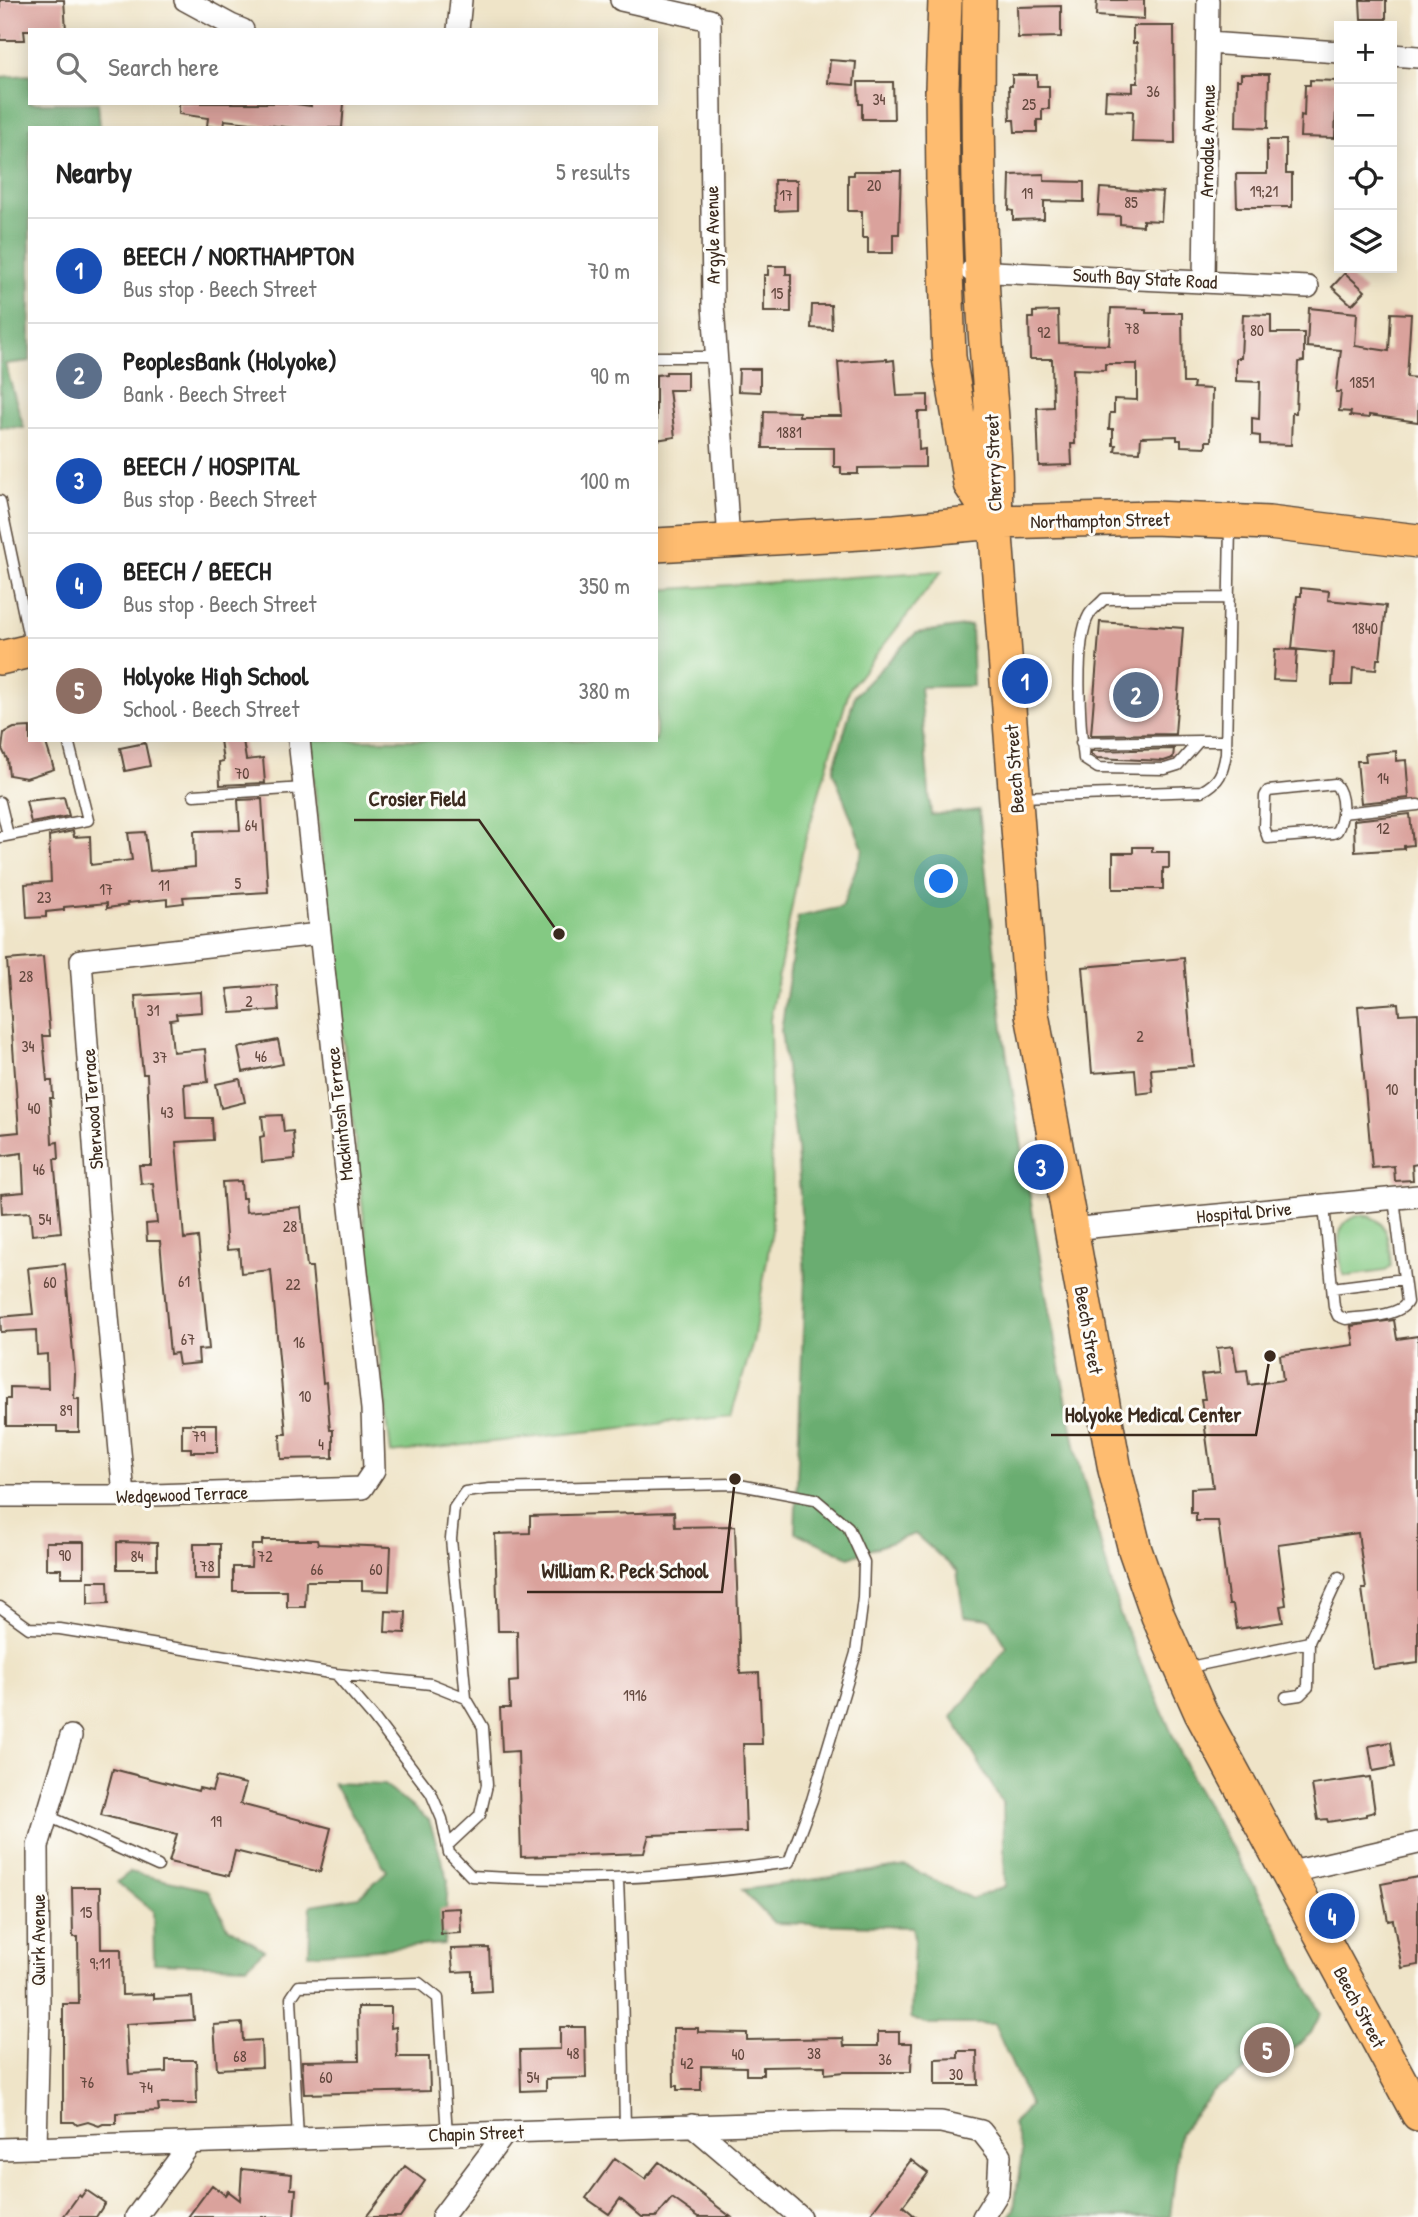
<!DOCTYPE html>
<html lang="en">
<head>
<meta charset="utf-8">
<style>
	body { margin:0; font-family:"Patrick Hand",sans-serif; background:#f6f6f6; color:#222 }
	.controls { position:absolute; right:21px; top:21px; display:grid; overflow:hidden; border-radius:0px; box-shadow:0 4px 18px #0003 }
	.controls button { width:63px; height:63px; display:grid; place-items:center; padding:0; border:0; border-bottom:2px solid #e0e0e0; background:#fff; color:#222; font:35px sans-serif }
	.you { position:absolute; left:942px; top:882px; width:24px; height:24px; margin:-18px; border:5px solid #fff; border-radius:50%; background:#1a73e8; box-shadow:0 0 0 10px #1a73e833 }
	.badge { display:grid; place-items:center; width:46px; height:46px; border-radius:50%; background:#0f766e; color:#fff; font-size:23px; font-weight:700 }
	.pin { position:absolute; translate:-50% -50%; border:4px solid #fff; box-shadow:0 2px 7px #0006 }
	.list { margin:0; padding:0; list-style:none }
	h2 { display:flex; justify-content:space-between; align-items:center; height:91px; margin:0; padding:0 28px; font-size:30px }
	h2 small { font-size:23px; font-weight:400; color:#767676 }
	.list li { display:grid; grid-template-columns:46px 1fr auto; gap:21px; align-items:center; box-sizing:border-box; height:105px; padding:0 28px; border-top:2px solid #e0e0e0 }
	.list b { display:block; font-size:26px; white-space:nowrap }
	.list p { margin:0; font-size:23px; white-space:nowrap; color:#767676 }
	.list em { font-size:23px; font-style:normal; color:#767676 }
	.icon { flex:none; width:38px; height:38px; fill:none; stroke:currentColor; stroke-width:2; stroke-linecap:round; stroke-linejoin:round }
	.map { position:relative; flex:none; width:1418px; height:2217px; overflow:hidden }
	.search { position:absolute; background:#fff; box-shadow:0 4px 18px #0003; left:28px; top:28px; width:630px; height:77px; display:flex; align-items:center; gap:18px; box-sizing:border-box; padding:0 24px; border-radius:0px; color:#767676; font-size:26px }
	.panel { position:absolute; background:#fff; box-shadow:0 4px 18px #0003; left:28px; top:126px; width:630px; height:616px; border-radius:0px }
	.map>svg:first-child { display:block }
	.green { fill:#84c983; stroke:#607a50; stroke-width:2 }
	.forest { fill:#6bad71; stroke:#536c48; stroke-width:2 }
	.building { fill:#daa29c }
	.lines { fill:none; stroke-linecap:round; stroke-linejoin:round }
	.service-casing { stroke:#564638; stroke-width:13 }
	.minor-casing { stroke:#564638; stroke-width:24 }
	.primary-casing { stroke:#564638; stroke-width:36 }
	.service { stroke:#fff; stroke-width:10 }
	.minor { stroke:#fff; stroke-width:21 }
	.primary { stroke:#febc70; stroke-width:33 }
	.labels { text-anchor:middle; stroke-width:6; stroke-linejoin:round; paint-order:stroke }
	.number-label { font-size:16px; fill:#63483e }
	.street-label { font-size:19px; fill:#3b2a1e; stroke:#fdfcf7 }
	.leader { fill:none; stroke:#3b2a1e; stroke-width:2.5 }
	.callout-dot { fill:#3b2a1e; stroke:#fdfcf7; stroke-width:2.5 }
	.callout-label { font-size:21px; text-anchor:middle; font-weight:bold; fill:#3b2a1e; stroke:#fdfcf7; stroke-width:6; stroke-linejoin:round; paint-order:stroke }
</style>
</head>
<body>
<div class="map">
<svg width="1418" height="2217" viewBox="0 0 1418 2217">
	<rect width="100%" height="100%" fill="#fdfcf7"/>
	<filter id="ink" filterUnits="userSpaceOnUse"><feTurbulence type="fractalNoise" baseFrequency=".0143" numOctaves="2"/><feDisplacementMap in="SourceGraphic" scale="14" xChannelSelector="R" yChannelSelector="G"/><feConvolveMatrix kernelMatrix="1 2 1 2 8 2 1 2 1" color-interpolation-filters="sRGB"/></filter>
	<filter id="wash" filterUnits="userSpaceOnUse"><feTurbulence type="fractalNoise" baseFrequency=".00686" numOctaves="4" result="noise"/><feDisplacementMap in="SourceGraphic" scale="28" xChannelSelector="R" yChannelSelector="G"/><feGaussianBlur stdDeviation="1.57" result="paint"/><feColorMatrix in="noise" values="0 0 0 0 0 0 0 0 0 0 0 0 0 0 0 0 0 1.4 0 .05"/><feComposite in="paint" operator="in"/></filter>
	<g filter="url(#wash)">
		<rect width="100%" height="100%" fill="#efe4c8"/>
		<!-- green -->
		<path class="green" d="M942 571 850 688 803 848 770 1020 772 1230 753 1342 731 1416 391 1453 309 740H656V590Z
			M1363 1215C1390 1219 1389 1243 1391 1266L1384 1271 1349 1276 1344 1275 1342 1271C1339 1248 1331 1219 1363 1215Z"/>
		<!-- forest -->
		<path class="forest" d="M30 75V103H98L100 128H30V361L5 364 24 428 0 427V77Z
			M971 625 973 686 920 687 931 815 979 810 1004 1038 1046 1294 1077 1455 1120 1615 1194 1784 1266 1906 1321 2013 1311 2033 1284 2058 1246 2070 1211 2093 1180 2133 1170 2217H1009L1014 2209 1022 2152 1013 2124 1030 2105 994 2024H925L911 2018 914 1937 912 1927 774 1923 742 1890 906 1866 972 1899 1005 1886 1003 1804 952 1717 1007 1647 990 1619 964 1616 957 1571 915 1534 849 1557 795 1532 805 1277 797 1148 781 1031 798 917 842 907 863 849 833 771 855 695 916 633Z
			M333 1783 384 1785 429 1820 448 1880 444 1944 309 1954 311 1905 359 1897 387 1871Z
			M130 1872 208 1890 228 1927 264 1950 247 1966 154 1963 153 1911 117 1882Z"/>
		<g id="blocks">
			<!-- building -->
			<path class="building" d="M0 0H64L66 30H24L25 40H0Z
				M1097 0H1144V19L1096 16Z
				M1360 0H1386V19H1361Z
				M1061 6V37L1018 38 1017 7Z
				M1133 26H1174L1175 143 1132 142 1133 111 1105 110 1106 91 1133 92V83H1138L1137 43H1133Z
				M830 60 856 62 854 85 828 83Z
				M1241 74H1269L1268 128 1236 127 1237 80H1241Z
				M1012 75H1037V86H1049V109H1042V120H1037V132H1015L1014 120H1010L1009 86H1012Z
				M1310 80 1337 81 1335 138 1300 137 1301 115 1304 116 1305 85H1310Z
				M858 82H893L894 119H862V104H859Z
				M179 103H289L311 106V103H344L342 128H293L225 120 224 128 207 126 208 118 179 114Z
				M1267 140H1286V174H1292V207H1237L1236 174H1267Z
				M854 171H901L899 234H893V253H868V238H862V211H848V175H854Z
				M1044 174V181L1084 182V202L1044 201V219L1013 220V211L1009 210 1010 175Z
				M774 180H797V210L775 211Z
				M1100 188 1163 192 1161 221 1143 220V226L1120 224V216L1098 215Z
				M768 266H786V274H791V312H764V275H768Z
				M1345 273 1365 291 1352 305 1332 287Z
				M812 305H831L832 329 811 328Z
				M1111 308 1146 309V313H1182L1183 383H1194L1193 388 1212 389 1211 441H1206V447L1181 446V440H1177V436L1141 437 1140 452 1115 451 1116 445H1113V429H1109L1110 413H1114V399L1137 400V364H1105V370L1073 369 1075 444H1071L1072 465 1039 466 1037 408 1053 407 1052 359H1030L1029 318H1033V312L1058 311 1059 343 1109 345Z
				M1309 308 1357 313 1355 346 1389 351 1391 313 1411 314 1407 377 1418 378V422L1369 415V418L1350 416 1351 412 1339 411 1341 392H1336L1341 350 1307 347Z
				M1243 314 1271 315V333H1304V361L1298 362 1296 413H1292L1291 445 1260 444V436L1252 435V418L1259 419 1260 382 1236 381V358H1241Z
				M887 359V361L894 360 897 396 928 395V412H918L919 450 925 449V467L858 468V474H841V467H834V448H763L764 411 799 412V416H842L838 362Z
				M739 369H760V392L738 391Z
				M666 372H687V390H669L675 437 656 440V375L666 374Z
				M1301 588 1329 591 1328 600 1386 606 1380 659H1377L1376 670 1353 668 1352 685H1332L1334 653 1292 649 1297 596H1301Z
				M1100 622 1183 628 1175 734 1091 735Z
				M1275 649 1297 650 1295 681 1273 680Z
				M30 727V740H45L54 769 26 778 9 775 7 759 2 749 4 733 14 728Z
				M220 740H243L246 760 263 758 265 783 220 785 219 762 223 761Z
				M145 743 150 766 125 771 120 748Z
				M1174 749 1173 758 1164 761 1097 758 1091 754V751Z
				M1396 751V761L1406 760 1409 798 1361 803 1357 761H1366L1365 754Z
				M64 797 69 816 31 823 26 801Z
				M262 799 268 892 183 897 184 903 167 905V899L127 903 128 905 107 908V903L64 907V910L46 912V917L27 918 25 884 51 882 49 836 73 831 74 837 90 836 91 865 132 860 128 833 145 832 150 871 195 867 194 831 240 830 238 800Z
				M1410 814 1413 845 1404 846V849L1355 852 1354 820Z
				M1133 847H1152V852H1169V868H1163V889H1113V853H1133Z
				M43 957 50 1036H43L47 1081H52L53 1098H50L52 1143 58 1142 59 1159H54L61 1232 32 1235 30 1212 2 1214 1 1194 24 1192 22 1153 0 1156V1134L19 1132 7 960Z
				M1184 958 1193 1066 1151 1069 1153 1092 1137 1094 1135 1070 1092 1073 1083 967Z
				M277 985 279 1010 231 1013 227 989Z
				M201 992 202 1012 176 1014 177 1019 170 1020 173 1052 205 1049 208 1082 184 1084 186 1118H212L213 1140 176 1142 184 1239 198 1237 209 1349 198 1350 199 1363 179 1365 177 1353 170 1354 160 1241H147L146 1224 157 1223 153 1183 141 1184 139 1165H151V1155L147 1074H143L135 996Z
				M1398 1003 1399 1014 1418 1013V1164L1412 1165 1413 1180 1395 1181 1394 1166 1372 1168 1358 1006Z
				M278 1040 283 1064 243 1072 238 1048Z
				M240 1079 245 1102 221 1108 216 1084Z
				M282 1115 284 1132 293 1131 295 1159 262 1162 260 1137 264 1136 262 1116Z
				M241 1181 242 1198H245L246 1212 301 1207 307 1267H312L323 1383 326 1382 330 1430H333V1458L281 1459 280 1434H286L271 1270 241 1273 239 1249 227 1250 222 1182Z
				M65 1264 75 1374 74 1399H79V1432H57V1426H6V1399H10V1387L48 1388 47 1354 37 1355 36 1330 1 1332 0 1317 33 1314 28 1268Z
				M1394 1320 1397 1339 1418 1336V1663L1373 1669 1362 1589H1366L1358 1533 1278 1544 1286 1605 1280 1606 1283 1622 1237 1629 1233 1605H1229L1218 1521H1196V1513H1191V1488L1213 1487 1201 1399H1205L1201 1375 1220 1373 1217 1348 1233 1346 1237 1371 1247 1370 1249 1385 1283 1380 1280 1355 1354 1345 1351 1326Z
				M182 1424H217V1452H191V1448H182Z
				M674 1512 675 1527 735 1526 740 1674 759 1673 762 1744H743L746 1832 649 1835 644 1853 521 1857 518 1751 502 1752 500 1708H510L509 1682 518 1681 517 1631H498L495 1534 530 1533V1516Z
				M262 1540H317L318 1544 391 1547 389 1591 362 1590V1581H306L305 1607H287V1591H233V1567H251L252 1545H262Z
				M46 1542H84V1577H61V1569H46Z
				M117 1542 157 1543V1569H117Z
				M194 1544H220V1579H194Z
				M88 1581H108L109 1603 88 1604Z
				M386 1611 406 1612 405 1633 385 1632Z
				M1391 1742 1395 1767 1373 1771 1369 1746Z
				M113 1769 198 1791 199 1788 212 1791 216 1777 246 1784 240 1804 331 1828 320 1872 235 1851 229 1876 169 1862 177 1834 101 1815Z
				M1370 1777 1375 1812 1366 1814V1816L1328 1822 1327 1819 1318 1820 1312 1785Z
				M1418 1877V1965L1402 1968 1393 1920 1388 1921 1381 1884Z
				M72 1887H100L101 1949H121L122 1995 154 1994V1999L192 1997 194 2020 126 2024 129 2074 166 2072V2060H196L197 2104H158L159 2111 116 2113V2124H103L99 2126 88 2122 77 2125 74 2122H63V2004H79L78 1937H73Z
				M460 1908 461 1933 441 1934 440 1909Z
				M489 1948 491 1991 472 1992V1971L453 1972 451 1949Z
				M358 2007H391V2028L396 2027 397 2057H429L430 2091 304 2094 302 2061 359 2060Z
				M242 2023 243 2041 261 2040 262 2067 217 2069 214 2025Z
				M560 2027H585L586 2078 546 2079V2090L521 2091 520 2050 560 2049Z
				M673 2028H698V2032L747 2033V2040L843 2038 844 2046H878V2032H899V2043H912L911 2072H844L825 2074V2066L763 2067V2075H746V2067L701 2066V2090H677V2086H674Z
				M958 2051H977L978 2085H935V2059L958 2058Z
				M615 2158 645 2179 659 2162 731 2217H699L672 2198 656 2217H642L620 2199 609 2214 586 2198Z
				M911 2160 928 2173 903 2206 916 2217H868Z
				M405 2166 425 2181 400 2217H366Z
				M242 2169 292 2174 291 2189H296L294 2217H188L212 2185 225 2195 228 2191 240 2200Z
				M86 2190 105 2203 96 2217H63L79 2195 81 2197Z"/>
		</g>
	</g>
	<g filter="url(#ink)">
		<use href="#blocks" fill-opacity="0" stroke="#564638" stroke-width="2"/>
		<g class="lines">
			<!-- service casing -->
			<g class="service-casing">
				<path id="service" d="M656 357H717
					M0 501 30 643
					M1226 741H1199L1178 765 1165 769 1098 768 1084 759C1080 728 1074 641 1089 615 1092 609 1100 604 1104 599L1229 598
					M1081 743 1199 741
					M1335 784C1345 795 1344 818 1337 831L1333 833 1268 838 1264 827 1265 796 1268 791Z
					M194 795 304 788
					M1020 797 1202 791C1220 782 1223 772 1226 753L1230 524
					M0 802 8 835
					M1342 813 1418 805
					M0 837 88 820 68 740
					M1324 1206 1334 1307 1338 1316 1346 1319C1362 1317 1399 1317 1407 1302L1394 1199
					M1332 1288 1404 1279
					M0 1607 29 1628 60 1629 336 1674 431 1684 466 1698 451 1539 454 1508 465 1492 490 1489 734 1484 815 1499 848 1527 864 1562 863 1598 856 1653 812 1800 789 1862C683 1877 578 1883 471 1876L449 1853 442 1819 431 1793 374 1718 336 1674
					M1185 1668 1309 1642
					M1286 1697 1300 1695 1308 1687 1309 1642 1339 1577
					M48 1816 158 1866
					M448 1845 480 1815 487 1785 483 1727 466 1698
					M618 1879 622 1983 625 2127
					M298 2139 291 1998 299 1986 419 1983 438 1998 447 2134"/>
			</g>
			<!-- minor casing -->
			<g class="minor-casing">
				<path id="minor" d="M185 0 231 25 243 30
					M621 0 710 20 713 305 729 541
					M458 30 461 0
					M1208 43 1339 52
					M1392 55 1418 57
					M971 271 1308 287
					M1204 281 1208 0
					M1070 1229 1418 1196
					M0 1496H124L362 1488 374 1470 372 1409 299 740
					M124 1496 100 1227 81 960 319 934
					M1287 1873 1418 1843
					M692 2125 800 2217
					M36 2148 39 2016 38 1846 71 1736
					M0 2149 839 2121 941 2122 981 2131 1000 2155 998 2193 983 2217
					M136 2217 191 2143
					M442 2217 506 2132"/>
			</g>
			<!-- primary casing -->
			<g class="primary-casing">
				<path id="primary" d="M945 0 942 88 943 187 949 357 970 484 995 522
					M979 0C977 110 978 220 985 330 989 394 998 458 995 522L1032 1014 1115 1470 1135 1550 1158 1616 1201 1713 1418 2114
					M656 545 895 531 995 522 1153 518 1269 523 1418 541
					M0 658 30 651"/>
			</g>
			<!-- service -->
			<use href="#service" class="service"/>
			<!-- minor -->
			<use href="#minor" class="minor"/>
			<!-- primary -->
			<use href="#primary" class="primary"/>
		</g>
	</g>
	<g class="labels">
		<!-- number labels -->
		<g class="number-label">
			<text x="1153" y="97">36</text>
			<text x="879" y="105">34</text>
			<text x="1029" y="110">25</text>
			<text x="874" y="191">20</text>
			<text x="1264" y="197">19;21</text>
			<text x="1027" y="199">19</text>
			<text x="786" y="201">17</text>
			<text x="1131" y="208">85</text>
			<text x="777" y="299">15</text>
			<text x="1132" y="334">78</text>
			<text x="1257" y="336">80</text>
			<text x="1044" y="338">92</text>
			<text x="1362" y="388">1851</text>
			<text x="789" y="438">1881</text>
			<text x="1365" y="634">1840</text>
			<text x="242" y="779">70</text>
			<text x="1383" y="784">14</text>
			<text x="251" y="831">64</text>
			<text x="1383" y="834">12</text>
			<text x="238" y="889">5</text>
			<text x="164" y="891">11</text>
			<text x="106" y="895">17</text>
			<text x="44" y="903">23</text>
			<text x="26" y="982">28</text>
			<text x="249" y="1007">2</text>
			<text x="153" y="1016">31</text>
			<text x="1140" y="1042">2</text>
			<text x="28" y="1052">34</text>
			<text x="261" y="1062">46</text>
			<text x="160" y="1063">37</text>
			<text x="1392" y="1095">10</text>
			<text x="34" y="1114">40</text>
			<text x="167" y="1118">43</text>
			<text x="39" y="1175">46</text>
			<text x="45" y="1225">54</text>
			<text x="290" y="1232">28</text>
			<text x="184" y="1287">61</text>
			<text x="50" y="1288">60</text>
			<text x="293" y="1290">22</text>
			<text x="188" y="1345">67</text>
			<text x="299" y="1348">16</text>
			<text x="305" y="1402">10</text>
			<text x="66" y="1416">89</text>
			<text x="199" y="1442">79</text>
			<text x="321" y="1450">4</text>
			<text x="65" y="1561">90</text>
			<text x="137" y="1562">84</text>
			<text x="265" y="1562">72</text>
			<text x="207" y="1572">78</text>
			<text x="317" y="1575">66</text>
			<text x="376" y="1575">60</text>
			<text x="635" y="1701">1916</text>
			<text x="216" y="1827">19</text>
			<text x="86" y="1918">15</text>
			<text x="100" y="1969">9;11</text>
			<text x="573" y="2059">48</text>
			<text x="814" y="2059">38</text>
			<text x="738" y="2060">40</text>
			<text x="240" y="2062">68</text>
			<text x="885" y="2065">36</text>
			<text x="687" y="2069">42</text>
			<text x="956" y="2080">30</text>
			<text x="326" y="2083">60</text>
			<text x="533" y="2083">54</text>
			<text x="87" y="2088">76</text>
			<text x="146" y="2093">74</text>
		</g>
		<!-- street labels -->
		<g class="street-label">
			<text transform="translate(1207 141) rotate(-89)" y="7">Arnodale Avenue</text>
			<text transform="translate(712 235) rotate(-91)" y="7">Argyle Avenue</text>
			<text transform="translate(1145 278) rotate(3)" y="7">South Bay State Road</text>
			<text transform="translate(993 463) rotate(-92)" y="7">Cherry Street</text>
			<text transform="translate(1100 520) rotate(-1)" y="7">Northampton Street</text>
			<text transform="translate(1014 769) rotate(-94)" y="7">Beech Street</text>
			<text transform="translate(92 1109) rotate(-94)" y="7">Sherwood Terrace</text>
			<text transform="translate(339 1114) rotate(-96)" y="7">Mackintosh Terrace</text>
			<text transform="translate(1244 1212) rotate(-5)" y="7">Hospital Drive</text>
			<text transform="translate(1089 1330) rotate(80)" y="7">Beech Street</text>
			<text transform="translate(182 1494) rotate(-2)" y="7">Wedgewood Terrace</text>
			<text transform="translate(38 1940) rotate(-90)" y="7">Quirk Avenue</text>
			<text transform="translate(1360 2007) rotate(62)" y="7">Beech Street</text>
			<text transform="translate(476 2133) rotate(-2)" y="7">Chapin Street</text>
		</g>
	</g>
	<!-- callouts -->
	<path class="leader" d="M559 934L479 820H354M1270 1356L1256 1435H1051M735 1479L722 1592H527"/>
	<g class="callout-dot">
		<circle cx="559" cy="934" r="7"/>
		<circle cx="1270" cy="1356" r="7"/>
		<circle cx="735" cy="1479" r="7"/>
	</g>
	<g class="callout-label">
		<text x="417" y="806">Crosier Field</text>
		<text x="1153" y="1422">Holyoke Medical Center</text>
		<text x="625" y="1578">William R. Peck School</text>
	</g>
</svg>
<div class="controls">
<button>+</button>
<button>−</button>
<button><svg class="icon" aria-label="locate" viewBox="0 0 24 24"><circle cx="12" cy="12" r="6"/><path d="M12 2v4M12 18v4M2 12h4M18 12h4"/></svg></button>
<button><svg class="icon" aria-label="layers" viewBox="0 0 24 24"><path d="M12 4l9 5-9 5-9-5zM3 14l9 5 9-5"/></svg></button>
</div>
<div class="you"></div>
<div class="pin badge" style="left:1025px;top:681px;background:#1a4fb4">1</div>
<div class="pin badge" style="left:1136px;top:695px;background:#5c6f8a">2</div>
<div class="pin badge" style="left:1041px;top:1167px;background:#1a4fb4">3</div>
<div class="pin badge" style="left:1332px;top:1916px;background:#1a4fb4">4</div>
<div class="pin badge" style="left:1267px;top:2050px;background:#8d6e63">5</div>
<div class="search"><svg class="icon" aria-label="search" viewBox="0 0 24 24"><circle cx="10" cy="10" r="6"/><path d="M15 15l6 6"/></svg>Search here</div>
<section class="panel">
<h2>Nearby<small>5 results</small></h2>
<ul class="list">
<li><span class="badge" style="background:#1a4fb4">1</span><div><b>BEECH / NORTHAMPTON</b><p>Bus stop · Beech Street</p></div><em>70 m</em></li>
<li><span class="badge" style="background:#5c6f8a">2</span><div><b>PeoplesBank (Holyoke)</b><p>Bank · Beech Street</p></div><em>90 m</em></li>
<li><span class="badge" style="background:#1a4fb4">3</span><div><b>BEECH / HOSPITAL</b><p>Bus stop · Beech Street</p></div><em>100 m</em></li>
<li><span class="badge" style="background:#1a4fb4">4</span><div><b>BEECH / BEECH</b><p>Bus stop · Beech Street</p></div><em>350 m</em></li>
<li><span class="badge" style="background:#8d6e63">5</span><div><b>Holyoke High School</b><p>School · Beech Street</p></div><em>380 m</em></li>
</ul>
</section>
</div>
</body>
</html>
